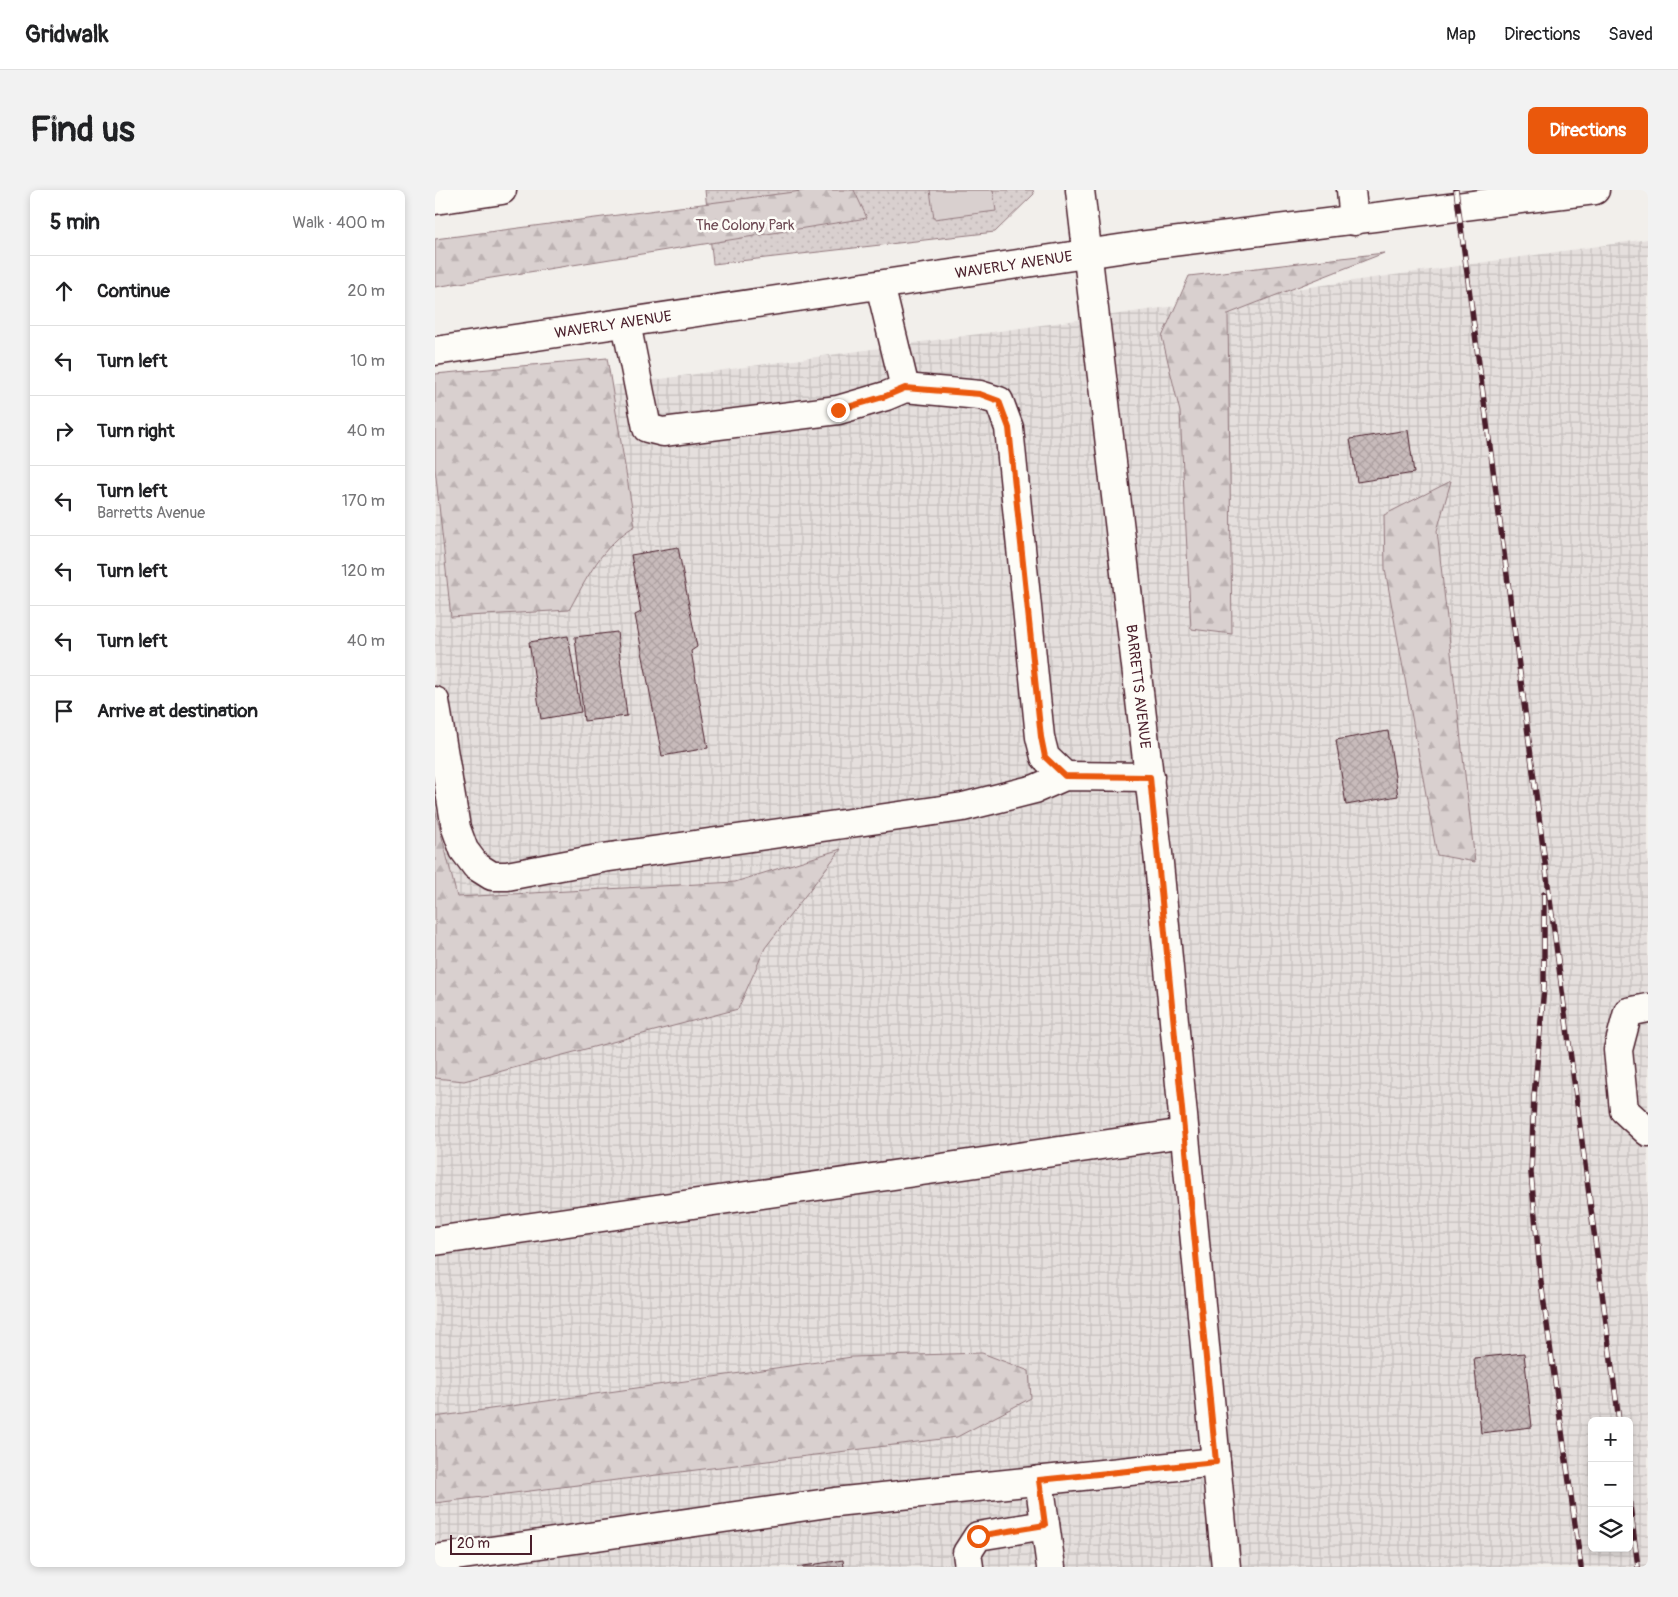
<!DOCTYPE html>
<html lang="en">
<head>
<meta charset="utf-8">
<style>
	body { margin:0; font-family:Pangolin,sans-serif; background:#f2f2f2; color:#202124 }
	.controls { position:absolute; right:15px; bottom:15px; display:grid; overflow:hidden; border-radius:8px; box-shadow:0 2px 8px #0003 }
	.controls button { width:45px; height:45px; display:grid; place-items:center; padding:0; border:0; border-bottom:1px solid #e0e0e0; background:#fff; color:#202124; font:25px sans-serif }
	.scale { position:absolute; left:15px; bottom:12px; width:82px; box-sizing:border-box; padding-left:5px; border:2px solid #4a1f2b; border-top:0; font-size:14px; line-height:18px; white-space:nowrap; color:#4a1f2b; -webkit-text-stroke:4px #fdfcf7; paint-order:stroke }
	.stop { position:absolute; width:15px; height:15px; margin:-11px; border:4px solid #ea580c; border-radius:50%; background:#fff }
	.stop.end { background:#ea580c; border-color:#fff; box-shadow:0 1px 5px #0008 }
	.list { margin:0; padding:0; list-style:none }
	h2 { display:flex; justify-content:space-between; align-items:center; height:65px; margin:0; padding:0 20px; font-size:21px }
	h2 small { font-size:16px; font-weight:400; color:#757577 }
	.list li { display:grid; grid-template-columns:32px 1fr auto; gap:15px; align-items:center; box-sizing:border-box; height:70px; padding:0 20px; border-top:1px solid #e0e0e0 }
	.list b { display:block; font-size:19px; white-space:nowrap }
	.list p { margin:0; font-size:16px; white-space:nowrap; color:#757577 }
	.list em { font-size:16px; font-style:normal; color:#757577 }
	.icon { flex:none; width:28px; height:28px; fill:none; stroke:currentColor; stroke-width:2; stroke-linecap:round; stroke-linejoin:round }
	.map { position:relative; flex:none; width:1213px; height:1377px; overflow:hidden; border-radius:8px }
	header { display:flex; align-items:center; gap:30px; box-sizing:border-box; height:70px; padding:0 25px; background:#fff; border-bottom:1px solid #e0e0e0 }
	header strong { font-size:24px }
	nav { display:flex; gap:28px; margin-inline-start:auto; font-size:18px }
	.intro { display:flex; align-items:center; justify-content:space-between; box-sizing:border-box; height:120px; padding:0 30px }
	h1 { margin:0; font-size:35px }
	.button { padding:12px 22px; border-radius:8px; background:#ea580c; color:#fff; font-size:18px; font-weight:700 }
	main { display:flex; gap:30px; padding:0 30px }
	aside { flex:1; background:#fff; border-radius:8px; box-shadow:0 2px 8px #0003 }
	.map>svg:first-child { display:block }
	.industrial { fill:url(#industrial-grid); fill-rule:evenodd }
	.grass { fill:url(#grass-dots); stroke:#92787d }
	.forest { fill:url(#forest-firs); stroke:#92787d }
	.garden { fill:#d9d0cf; stroke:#92787d }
	.building { fill:url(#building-cross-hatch); stroke:#4a1f2b }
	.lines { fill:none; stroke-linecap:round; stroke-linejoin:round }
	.minor-casing { stroke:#4a1f2b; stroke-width:31 }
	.minor { stroke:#fdfcf7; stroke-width:28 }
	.rail-casing { stroke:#4a1f2b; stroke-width:5.5 }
	.rail { stroke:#fdfcf7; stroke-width:4; stroke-dasharray:11; stroke-linecap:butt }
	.route { stroke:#ea580c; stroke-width:6 }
	.labels { text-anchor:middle; stroke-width:5; stroke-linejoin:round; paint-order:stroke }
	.park-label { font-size:15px; fill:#6e4b54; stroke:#fdfcf7 }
	.street-label { font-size:15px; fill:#4a1f2b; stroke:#fdfcf7 }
</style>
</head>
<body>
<header>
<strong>Gridwalk</strong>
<nav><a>Map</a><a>Directions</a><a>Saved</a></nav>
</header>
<div class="intro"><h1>Find us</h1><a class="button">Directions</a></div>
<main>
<aside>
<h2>5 min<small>Walk · 400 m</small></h2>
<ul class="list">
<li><svg class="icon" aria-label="ahead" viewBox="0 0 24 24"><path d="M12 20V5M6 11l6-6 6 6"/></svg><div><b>Continue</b></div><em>20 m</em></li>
<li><svg class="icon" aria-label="left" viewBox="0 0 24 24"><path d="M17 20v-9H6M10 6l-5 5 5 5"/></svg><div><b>Turn left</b></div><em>10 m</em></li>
<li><svg class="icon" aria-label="right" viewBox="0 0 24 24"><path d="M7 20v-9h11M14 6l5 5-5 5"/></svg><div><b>Turn right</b></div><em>40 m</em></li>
<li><svg class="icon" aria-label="left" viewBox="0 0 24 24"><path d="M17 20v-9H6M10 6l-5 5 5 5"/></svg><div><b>Turn left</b><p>Barretts Avenue</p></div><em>170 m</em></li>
<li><svg class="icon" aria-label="left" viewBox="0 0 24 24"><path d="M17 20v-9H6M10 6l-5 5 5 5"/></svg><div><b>Turn left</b></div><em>120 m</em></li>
<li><svg class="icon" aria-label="left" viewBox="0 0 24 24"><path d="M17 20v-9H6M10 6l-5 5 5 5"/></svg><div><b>Turn left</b></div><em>40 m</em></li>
<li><svg class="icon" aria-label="arrive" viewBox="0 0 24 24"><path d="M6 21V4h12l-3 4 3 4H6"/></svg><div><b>Arrive at destination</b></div></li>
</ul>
</aside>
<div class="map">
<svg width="1213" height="1377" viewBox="0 0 1213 1377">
	<defs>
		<pattern id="industrial-grid" width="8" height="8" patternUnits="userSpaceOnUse" patternTransform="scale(1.25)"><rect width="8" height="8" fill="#e5dfdd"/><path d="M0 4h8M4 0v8" fill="none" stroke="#c6bfbe"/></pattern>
		<pattern id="grass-dots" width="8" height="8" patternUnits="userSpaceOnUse" patternTransform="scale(1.25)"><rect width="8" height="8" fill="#d9d0cf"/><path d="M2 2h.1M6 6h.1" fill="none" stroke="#bcb2b2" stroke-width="1.8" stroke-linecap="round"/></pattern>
		<pattern id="forest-firs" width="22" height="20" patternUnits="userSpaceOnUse" patternTransform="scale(1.25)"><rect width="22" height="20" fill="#d9d0cf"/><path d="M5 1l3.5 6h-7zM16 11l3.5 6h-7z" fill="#bcb2b2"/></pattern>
		<pattern id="building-cross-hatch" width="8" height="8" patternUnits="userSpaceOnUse" patternTransform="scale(1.25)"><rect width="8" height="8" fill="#c8bbbb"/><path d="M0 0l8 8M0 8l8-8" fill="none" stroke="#ada0a1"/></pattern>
	</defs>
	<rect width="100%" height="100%" fill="#f2efeb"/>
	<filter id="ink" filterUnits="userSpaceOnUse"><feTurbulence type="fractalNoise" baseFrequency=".02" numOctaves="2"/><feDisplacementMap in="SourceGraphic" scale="10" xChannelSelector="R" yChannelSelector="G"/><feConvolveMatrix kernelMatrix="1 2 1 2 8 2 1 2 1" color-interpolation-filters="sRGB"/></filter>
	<g filter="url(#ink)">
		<!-- industrial -->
		<path class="industrial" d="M1213 49V1377H0V221ZM1157 1231H1194V1358H1157Z"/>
		<!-- grass -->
		<path class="grass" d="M270 0H598L599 4 560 42 278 74Z"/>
		<!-- forest -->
		<path class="forest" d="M374 0H419L432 28 0 97V49Z
			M949 63 793 124 797 444 756 439 745 222 727 147 754 86Z
			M172 168 200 336C167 355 152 388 134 420L16 427 0 278V184Z
			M1016 291 1002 341 1040 672 1002 665 950 379 949 325Z
			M0 619 22 707 300 692 406 659 330 758 303 819 29 891 0 888Z
			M547 1163 594 1181 596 1208 522 1247 0 1313V1227L417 1167Z"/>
		<!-- garden -->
		<path class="garden" d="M495 0H558L561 21 499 29Z"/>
		<!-- building -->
		<path class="building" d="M973 240 979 283 922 292 915 249Z
			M243 357 262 457 256 461 273 558 227 566 200 425 206 422 196 365Z
			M182 442 192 526 149 531 140 447Z
			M133 446 146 522 106 529 94 452Z
			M953 541 963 606 911 615 901 550Z
			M1089 1163 1097 1237 1046 1243 1039 1168Z
			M408 1370 409 1377H362Z"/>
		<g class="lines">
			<!-- minor casing -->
			<g class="minor-casing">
				<g id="minor">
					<path id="s1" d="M645 0 723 663 791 1377"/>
					<path d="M916 0 919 31"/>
					<path d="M0 10 67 0"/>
					<path d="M445 95 470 198"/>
					<path d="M191 133 212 238 228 242 403 220 451 206 470 198 545 205 564 211 574 238 605 547 610 567 630 586"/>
					<path id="s2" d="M0 161 704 56 1160 0"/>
					<path d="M0 511 21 638 29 660 41 676 57 686H72L168 668 528 617 600 599 630 586 715 587"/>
					<path d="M1213 818 1193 822 1183 860 1189 920 1213 942"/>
					<path d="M0 1051 750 943"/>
					<path d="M604 1290 616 1377"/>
					<path d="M0 1369 400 1312 781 1272"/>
					<path d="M534 1377 532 1363 543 1346 610 1335"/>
				</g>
			</g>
			<!-- minor -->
			<use href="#minor" class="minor"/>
			<!-- rail casing -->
			<g class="rail-casing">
				<path id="rail" d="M1021 0 1184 1231
					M1109 704V798L1099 906 1096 983 1106 1092 1146 1377
					M1194 1307 1203 1377"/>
			</g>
			<!-- rail -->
			<use href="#rail" class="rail"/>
		</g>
	</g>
	<g class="lines" filter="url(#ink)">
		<!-- route -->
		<path class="route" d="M403 220 451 206 470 198 545 204 564 211 574 238 606 547 610 567 630 586 715 587 781 1272 604 1290 610 1335 543 1346"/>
	</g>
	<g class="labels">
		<!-- park labels -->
		<g class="park-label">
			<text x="310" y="40">The Colony Park</text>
		</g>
		<!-- street labels -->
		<g class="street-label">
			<text dy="5" stroke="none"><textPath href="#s2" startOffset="585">WAVERLY AVENUE</textPath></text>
			<text dy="5" stroke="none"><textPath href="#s2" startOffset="180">WAVERLY AVENUE</textPath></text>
			<text dy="5" stroke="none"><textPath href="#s1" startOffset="500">BARRETTS AVENUE</textPath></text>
		</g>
	</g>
</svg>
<div class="controls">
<button>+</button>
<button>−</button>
<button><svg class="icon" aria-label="layers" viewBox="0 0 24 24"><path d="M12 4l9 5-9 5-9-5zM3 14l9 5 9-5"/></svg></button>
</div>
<div class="scale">20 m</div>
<div class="stop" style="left:543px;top:1346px"></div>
<div class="stop end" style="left:403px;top:220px"></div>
</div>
</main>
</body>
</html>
